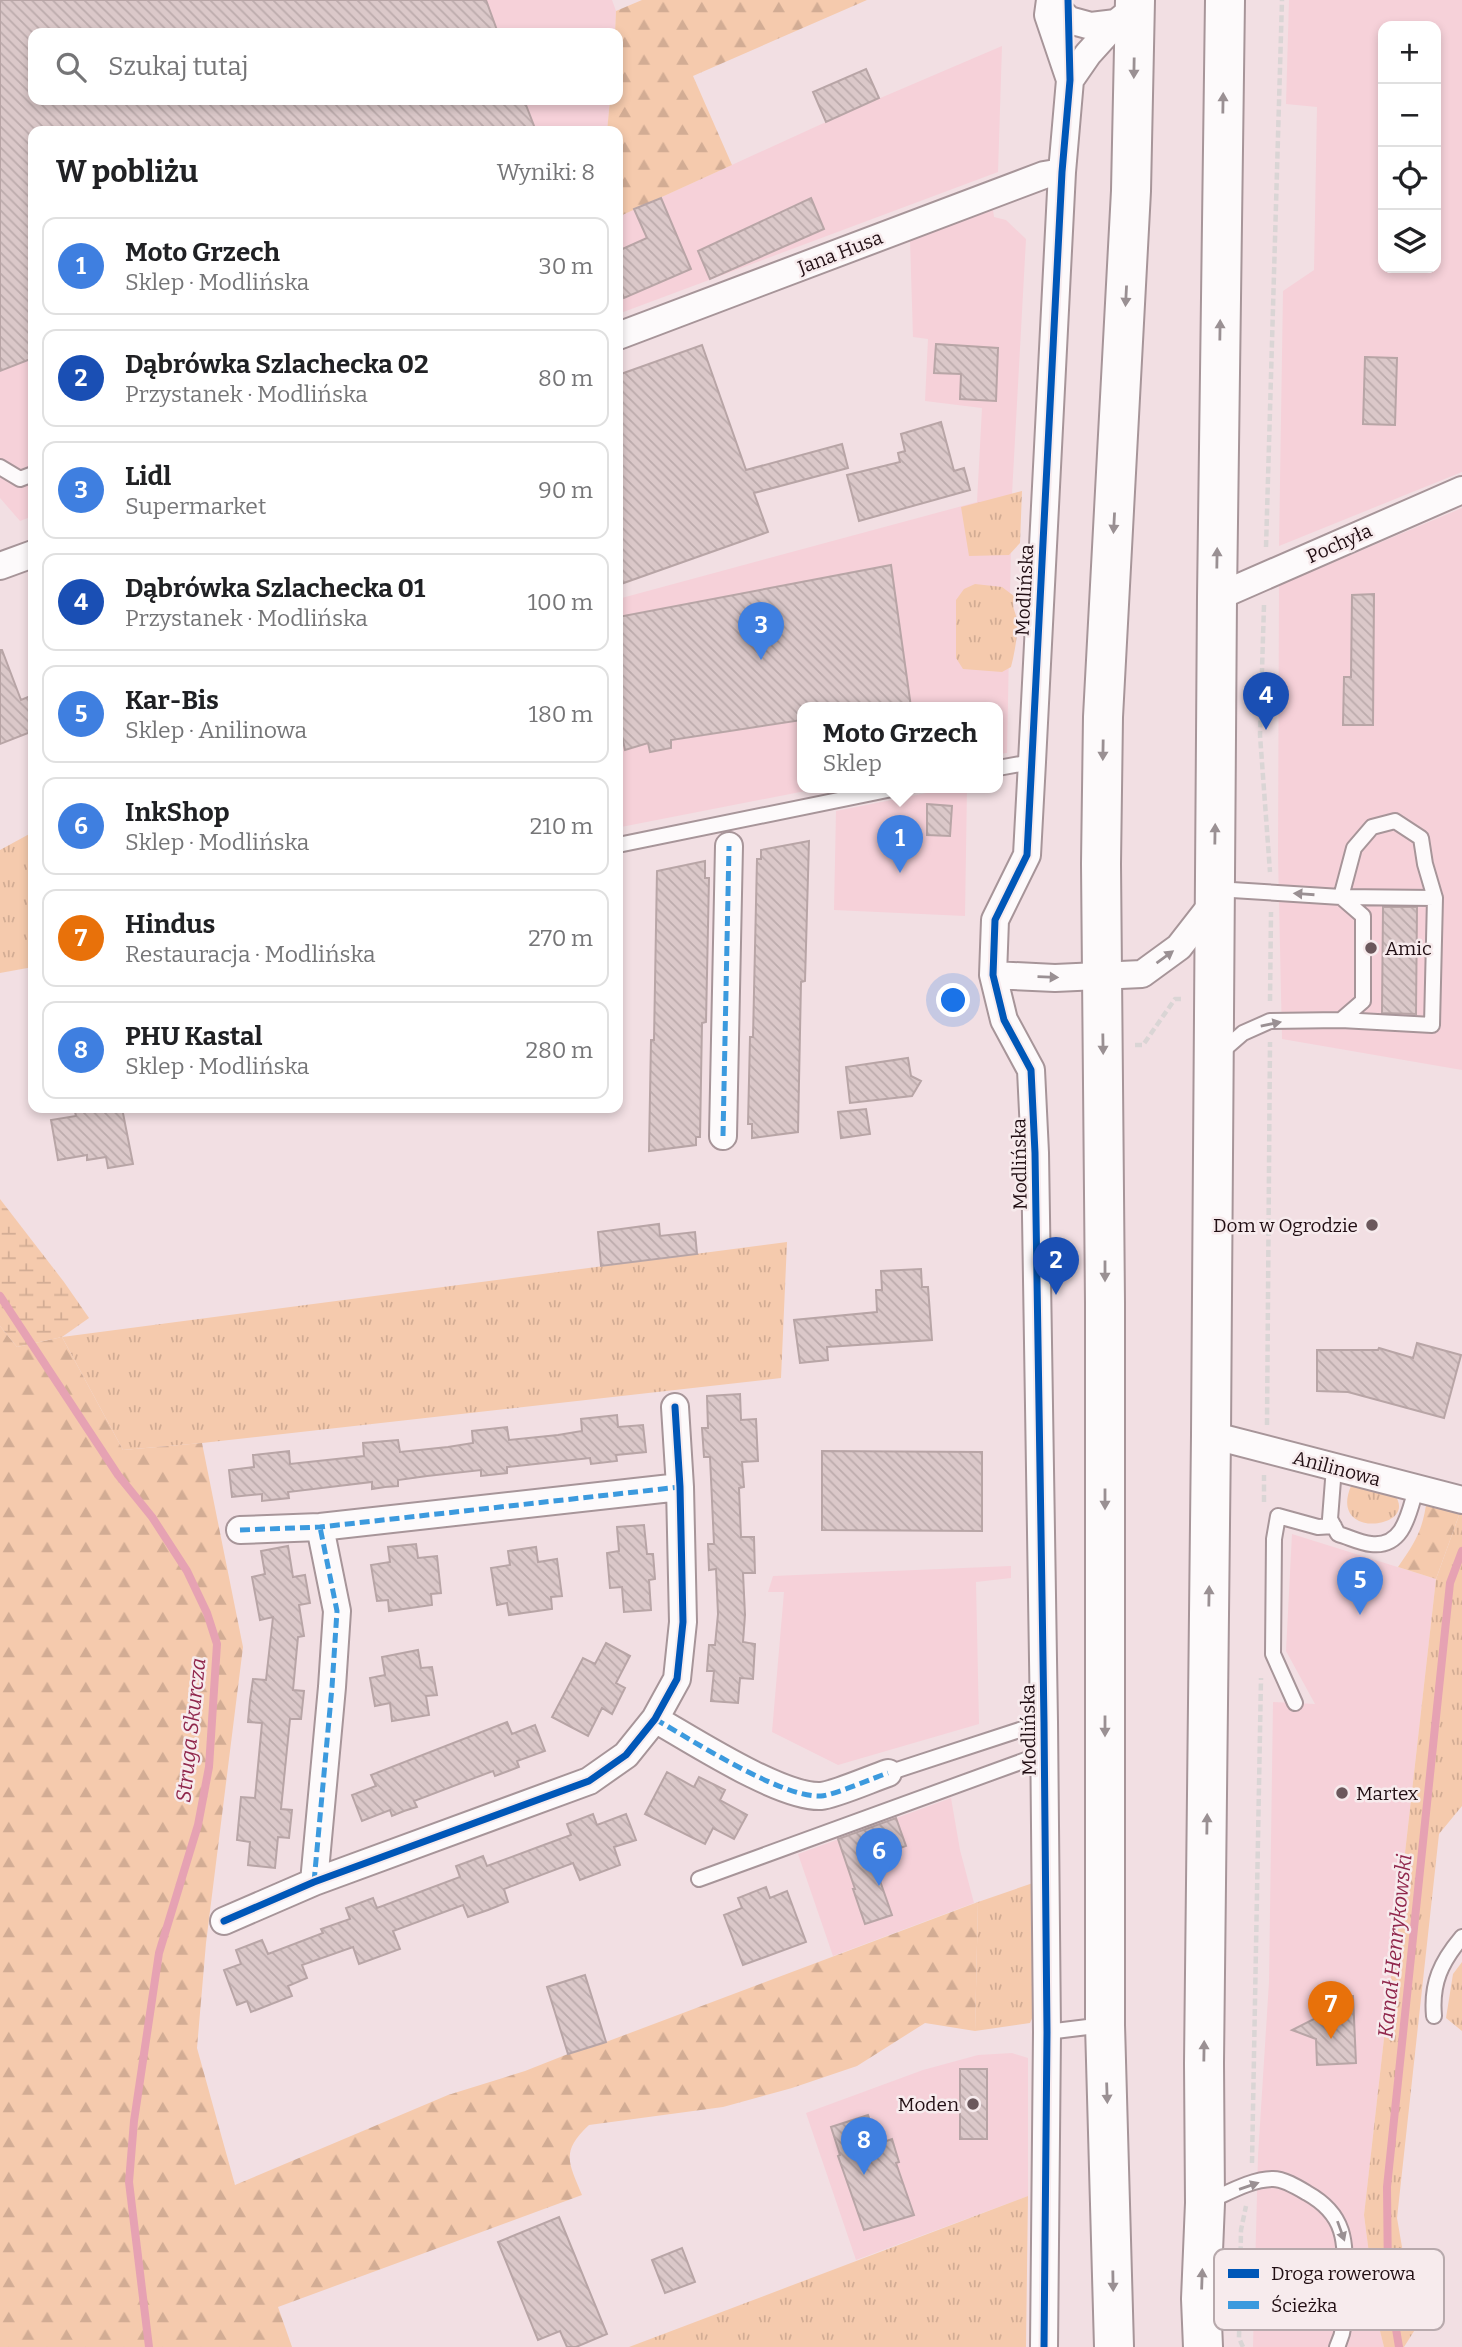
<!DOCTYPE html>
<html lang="pl">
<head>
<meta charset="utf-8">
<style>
	body { margin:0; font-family:Bitter,serif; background:#f2f2f2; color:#202124 }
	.controls { position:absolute; right:21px; top:21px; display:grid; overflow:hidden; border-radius:14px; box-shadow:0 4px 10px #0003 }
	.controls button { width:63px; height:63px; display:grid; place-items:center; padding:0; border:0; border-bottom:2px solid #e0e0e0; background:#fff; color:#202124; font:35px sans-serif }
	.you { position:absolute; left:954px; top:1001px; width:24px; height:24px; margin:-18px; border:5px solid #fff; border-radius:50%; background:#1a73e8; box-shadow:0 0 0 10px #1a73e833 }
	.badge { display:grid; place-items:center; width:46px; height:46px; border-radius:50%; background:#6b585c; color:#fff; font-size:23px; font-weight:700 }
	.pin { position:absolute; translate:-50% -58px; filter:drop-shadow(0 2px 4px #0008) }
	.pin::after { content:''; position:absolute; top:37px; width:24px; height:21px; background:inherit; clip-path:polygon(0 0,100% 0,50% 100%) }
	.popup { position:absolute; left:797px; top:702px; width:206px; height:91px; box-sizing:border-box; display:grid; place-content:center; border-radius:14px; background:#fff; filter:drop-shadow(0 2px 5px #0005); font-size:23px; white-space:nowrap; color:#757577 }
	.popup b { font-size:26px; color:#202124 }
	.popup::after { content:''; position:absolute; left:50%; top:100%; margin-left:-14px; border:14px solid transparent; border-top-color:#fff }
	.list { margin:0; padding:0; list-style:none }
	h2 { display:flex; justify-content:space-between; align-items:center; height:91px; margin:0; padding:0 28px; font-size:30px }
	h2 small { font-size:23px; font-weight:400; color:#757577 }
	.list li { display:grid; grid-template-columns:46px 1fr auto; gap:21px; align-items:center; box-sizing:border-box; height:98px; margin:0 14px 14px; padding:0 14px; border:2px solid #e0e0e0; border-radius:14px }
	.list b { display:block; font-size:26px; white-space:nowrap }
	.list p { margin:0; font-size:23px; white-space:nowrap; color:#757577 }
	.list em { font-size:23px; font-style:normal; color:#757577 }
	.icon { flex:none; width:38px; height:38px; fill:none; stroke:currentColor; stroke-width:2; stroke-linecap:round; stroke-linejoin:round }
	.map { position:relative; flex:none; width:1462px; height:2347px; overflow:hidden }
	.search { position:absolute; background:#fff; box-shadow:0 4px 10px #0003; left:28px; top:28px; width:595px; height:77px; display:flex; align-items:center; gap:18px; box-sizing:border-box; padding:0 24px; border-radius:14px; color:#757577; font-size:26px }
	.panel { position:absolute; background:#fff; box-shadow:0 4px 10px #0003; left:28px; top:126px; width:595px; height:987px; border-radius:14px }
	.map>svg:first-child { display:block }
	.built { fill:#f6d1d9; fill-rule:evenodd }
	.grass { fill:url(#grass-tufts) }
	.forest { fill:url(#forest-firs) }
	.wetland { fill:url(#wetland-marsh) }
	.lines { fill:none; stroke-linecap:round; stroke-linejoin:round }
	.stream { stroke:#e6a2b3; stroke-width:8 }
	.building { fill:url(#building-back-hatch); stroke:#b8a5a6; stroke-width:2 }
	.lane-casing { stroke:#a79599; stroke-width:18 }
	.street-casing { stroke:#a79599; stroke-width:30 }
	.primary-casing { stroke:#a79599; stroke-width:42 }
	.path { stroke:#dad5d5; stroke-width:4.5; stroke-dasharray:7 3.5; stroke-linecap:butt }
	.lane { stroke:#fdfafb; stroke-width:14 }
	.street { stroke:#fdfafb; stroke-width:26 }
	.primary { stroke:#fdfafb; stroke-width:38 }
	.quiet { stroke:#3c9ade; stroke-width:5; stroke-dasharray:10 5; stroke-linecap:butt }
	.cycleway-casing { stroke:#f7ebed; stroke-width:11 }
	.cycleway { stroke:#0057b8; stroke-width:7 }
	.oneway { fill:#9a9093 }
	.poi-dot { fill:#6b585c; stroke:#f7ebed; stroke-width:2.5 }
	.labels { text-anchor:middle; stroke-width:5; stroke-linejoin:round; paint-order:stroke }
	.street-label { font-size:19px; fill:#220f14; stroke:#f7ebed }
	.poi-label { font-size:19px; fill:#220f14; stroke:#f7ebed; text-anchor:start }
	.water-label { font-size:21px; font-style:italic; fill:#90274c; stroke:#f7ebed }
	.key { fill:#f7ebed; stroke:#b7a9ac; stroke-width:2 }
	.key-label { font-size:19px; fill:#220f14 }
</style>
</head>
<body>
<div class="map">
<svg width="1462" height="2347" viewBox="0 0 1462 2347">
	<defs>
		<pattern id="grass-tufts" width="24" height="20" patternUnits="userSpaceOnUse" patternTransform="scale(1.75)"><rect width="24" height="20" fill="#f5caad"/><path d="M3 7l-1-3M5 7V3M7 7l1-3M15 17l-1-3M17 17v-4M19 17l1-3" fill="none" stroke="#d2ac94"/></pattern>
		<pattern id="forest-firs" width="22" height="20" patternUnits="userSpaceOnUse" patternTransform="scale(1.75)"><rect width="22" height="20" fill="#f5caad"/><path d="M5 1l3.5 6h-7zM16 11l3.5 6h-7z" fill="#d2ac94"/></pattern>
		<pattern id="wetland-marsh" width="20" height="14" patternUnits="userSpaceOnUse" patternTransform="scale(1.75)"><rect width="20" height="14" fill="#f5caad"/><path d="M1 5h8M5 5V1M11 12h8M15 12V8" fill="none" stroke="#d2ac94"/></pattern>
		<pattern id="building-back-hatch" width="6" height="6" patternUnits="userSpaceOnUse" patternTransform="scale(1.75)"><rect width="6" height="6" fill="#dbc8c9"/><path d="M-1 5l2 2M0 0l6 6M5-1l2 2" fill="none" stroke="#bcabac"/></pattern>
	</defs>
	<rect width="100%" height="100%" fill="#f2dfe3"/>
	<!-- built -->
	<path class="built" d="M0 0H612L616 11 615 33H33V100H610L607 131H33V516L20 521 0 498Z
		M1289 0H1462V472L1279 546 1283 291 1314 270 1317 107 1286 104ZM1383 26H1436V268H1383Z
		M1002 46 998 172 618 314V217L850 111Z
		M993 210 994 217 1006 220 1026 239 1012 494 1007 753 998 754V707H802V787H826L621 827 618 813V599L977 502 982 408 925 401 928 339 913 337 910 240Z
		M1462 508V1070L1282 1039 1278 855 1279 585Z
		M957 787H967L965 916 834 910 836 811Z
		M1292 1534 1436 1579 1364 2215 1378 2323 1384 2347H1253L1258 2156 1269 1982 1273 1702 1315 1704 1286 1651Z
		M1011 1566V1578L976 1582 979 1724 838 1765 772 1732 784 1592H768L773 1576Z
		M951 1798 960 1850 974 1903 833 1956 798 1854Z
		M1012 2053 1028 2058V2196L856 2260 806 2113 923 2070 978 2055Z"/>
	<!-- grass -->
	<path class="grass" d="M1022 491 1020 543 1009 555 969 556 961 507Z
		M975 584 1002 587 1014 596C1012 608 1014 608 1017 619 1019 629 1014 657 1011 667L1002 672 963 669 956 658V600L964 589Z
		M33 832V967L0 973V850Z
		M787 1242 781 1378 202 1443 123 1450 62 1337Z
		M1361 1481C1369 1484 1381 1484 1388 1488 1392 1491 1397 1497 1398 1501 1409 1530 1329 1537 1351 1486Z
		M1462 1507V1806L1439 1834 1397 2218 1416 2328 1404 2347H1384L1378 2323 1364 2215 1436 1579Z
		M1033 1883 1034 2014 1030 2023 975 2031 978 1902Z
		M1462 1962V2031L1446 2018 1453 1974Z
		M1028 2196 1026 2347H629Z"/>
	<!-- forest -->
	<path class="forest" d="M642 0H867L693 76 732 165 618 217V131H607L610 100H618V33H615L616 11Z
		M0 1326 17 1347 62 1337 123 1450 202 1443 243 1647 206 1943 197 2048 235 2185 448 2095 525 2071 568 2054 606 2042 978 1902 975 2031 925 2023 857 2066 792 2088 723 2107 589 2125C560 2152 569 2163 582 2195L278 2307 292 2347H0Z
		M1427 1498 1462 1507 1436 1579 1398 1567C1416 1541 1423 1530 1427 1498Z"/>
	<!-- wetland -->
	<path class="wetland" d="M0 1199 64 1282 89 1318 62 1337 17 1347 0 1326Z"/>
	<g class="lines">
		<!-- stream -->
		<path class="stream" d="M0 1296 118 1475 152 1517 187 1571 207 1613 217 1644 209 1767 198 1825 159 1953 134 2121 129 2182 149 2347
			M1399 2347 1388 2281 1387 2187 1450 1583 1462 1551"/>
	</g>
	<!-- building -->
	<path class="building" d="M0 0H486L498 33H33V100H524L536 131H33V358L0 371Z
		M866 69 879 98 826 122 813 92Z
		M661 198 691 269 624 298 618 283V251L647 238 634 209Z
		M811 198 824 229 710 279 698 251Z
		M936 344 998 348 996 401 960 399 961 374 934 373Z
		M702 345 746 470 842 444 848 468 754 493 768 532 618 585V375Z
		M1365 357 1397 358 1395 425 1363 424Z
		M941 422 954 471 964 468 970 490 859 521 847 475 900 462 898 453 905 451 901 434Z
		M891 565 911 707H802V720L671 740V748L650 752 648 743 625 750 618 718V617Z
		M1374 594 1373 725H1343L1344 677H1351L1352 595Z
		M0 650H2L21 700 33 695V731L0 744Z
		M927 804 952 806 950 836 927 835Z
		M809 841 805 981 801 982 798 1132 752 1138V1124H748L750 1037H753L757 859H761V850Z
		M705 861V878H709L706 1022 702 1023 700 1137H696V1145L649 1151 651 1040H654L657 871Z
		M1383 907H1417L1416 1014 1382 1013Z
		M908 1058 911 1076 921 1081 912 1096 850 1103 846 1067Z
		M74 1108H100V1111L122 1108 133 1164 108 1168 106 1157 87 1160V1155L58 1160 51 1120 76 1116Z
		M866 1109 870 1134 841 1138 838 1112Z
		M659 1224 660 1236 695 1232 697 1254 601 1266 598 1232Z
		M921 1269 922 1287H928L932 1340 827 1347 828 1360 800 1363 794 1320 877 1312 876 1290H882L881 1271Z
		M1417 1343 1461 1355 1444 1418 1348 1392 1317 1391V1350H1378L1379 1348 1413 1358Z
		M740 1394 741 1420 756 1419 758 1461 742 1462 744 1487 739 1488 741 1537H754L755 1573H743L745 1615 743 1642 755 1644 753 1679 740 1678 738 1703 711 1701 714 1671H707L709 1645H715L718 1614 716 1569 709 1570 708 1544H714L710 1457H704L702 1428H708L707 1396Z
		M617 1415 618 1427 643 1425 646 1452 616 1455 617 1461 591 1464 590 1458 507 1467V1473L481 1476V1470L427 1476 398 1480V1486L385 1487 372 1489V1482L288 1492 289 1498 262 1501V1494L232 1497 229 1470 254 1467 253 1455 289 1451 290 1464 364 1456 363 1443 398 1440 400 1452 448 1447 473 1443 472 1431 507 1427 509 1440 558 1435 582 1431 581 1419Z
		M822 1451 982 1452V1531L822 1530Z
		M644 1525 647 1554H653L654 1566 655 1579 649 1580 651 1610 624 1612 622 1587 610 1588 607 1553 619 1551 617 1527Z
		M416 1544 418 1558 437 1556 441 1593 431 1594 432 1605 389 1611 388 1600 377 1601 371 1565 390 1562 388 1547Z
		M288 1546 293 1577 305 1575 310 1603 299 1605 304 1636 298 1637 293 1690 304 1691 301 1719H290L281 1809 292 1810 289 1838 278 1837 275 1868 248 1865 250 1842 237 1840 241 1797 255 1798 262 1723 248 1722 250 1700 253 1679 266 1680 273 1617 260 1620 252 1577 265 1574 261 1551Z
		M536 1547 538 1562 557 1559 562 1596 551 1597 552 1609 509 1615 507 1603 497 1605 491 1568 510 1565 508 1551Z
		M606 1643 630 1656 616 1683 625 1688 612 1714 602 1708 588 1736 552 1717 583 1658 595 1664Z
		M418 1650 421 1668 432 1667 437 1695 426 1696 429 1715 392 1721 390 1703 375 1706 370 1678 385 1675 382 1657Z
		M507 1722 512 1734 535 1725 545 1751 517 1761 519 1767 495 1776 493 1771 414 1801 417 1807 404 1811 392 1816 390 1810 362 1821 352 1795 376 1786 371 1775Z
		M667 1772 694 1787 699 1777 725 1790 720 1800 747 1815 734 1839 713 1828 705 1844 645 1814Z
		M593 1814 597 1825 626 1814 636 1840 614 1847 620 1865 580 1880 573 1863 504 1889 508 1902 488 1910 468 1917 463 1905 393 1931 400 1949 359 1964 353 1947 302 1965 307 1978 288 1986 292 1996 251 2012 247 2001 237 2005 224 1970 241 1964 236 1950 262 1940 268 1954 323 1933 321 1929 350 1919 346 1908 373 1898 377 1908 460 1877 456 1866 470 1861 483 1856 487 1866 541 1846 571 1835 567 1824Z
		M896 1818 906 1846 872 1858 892 1915 865 1924 853 1889H855L838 1839Z
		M766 1887 770 1898 787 1891 806 1942 743 1965 724 1915 742 1908 738 1898Z
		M585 1975 606 2042 568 2054 547 1987Z
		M1353 1996 1356 2063 1317 2065 1316 2039 1292 2030 1328 2012 1327 1997Z
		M960 2069H987V2139H960Z
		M868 2115 878 2144 892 2139 899 2162 896 2163 914 2215 864 2230 838 2156 840 2155 831 2127Z
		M559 2217 607 2334 576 2347H567L560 2331 538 2340 498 2242Z
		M682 2248 695 2282 665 2293 652 2260Z
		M1307 2251H1335V2312L1306 2311Z"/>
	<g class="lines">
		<!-- lane casing -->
		<g class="lane-casing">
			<path id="lane" d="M0 467 20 479 33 474
				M998 768 1032 762
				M618 845 902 787
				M1216 889 1341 897 1363 916V1001L1341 1020 1270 1021 1243 1033 1220 1053
				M1341 1020 1432 1025 1435 898 1341 897 1354 848 1372 827 1395 821 1421 838 1425 864 1435 898
				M1334 1467 1330 1519 1338 1534C1349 1537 1360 1543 1371 1544 1404 1548 1409 1512 1416 1489
				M1295 1703 1273 1654 1274 1539 1278 1516 1318 1527 1334 1526
				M888 1773 1044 1722
				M699 1879 1045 1753
				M1434 2016C1431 1983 1441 1962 1462 1937
				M1047 2032 1104 2025
				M1207 2202C1226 2194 1251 2179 1273 2179 1284 2179 1297 2187 1307 2193 1350 2217 1345 2247 1344 2290 1344 2312 1347 2326 1337 2347"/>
		</g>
		<!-- street casing -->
		<g class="street-casing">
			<path id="street" d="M1050 2 1069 20 1091 26 1116 23 1135 8
				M1070 80 1088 54 1116 23
				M618 336 1044 175 1062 172
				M0 566 33 554
				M1217 597 1462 490
				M993 975 1055 978 1142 974 1179 947 1214 902
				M723 1136 729 846
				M1211 1435 1462 1500
				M240 1530 320 1527 680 1487
				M655 1719C692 1740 781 1798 821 1796 834 1795 873 1778 888 1773
				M314 1882 332 1687 337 1611 320 1527
				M224 1921 314 1882 589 1781 626 1755 655 1719 677 1679 683 1622 680 1487 675 1407
				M1044 2347 1047 2032 1044 1722 1035 1153 1031 1070 1004 1020 993 975 995 920 1027 855 1032 762 1062 172 1070 80 1048 15 1050 0"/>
		</g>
		<!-- primary casing -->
		<g class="primary-casing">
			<path id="primary" d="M1114 2347 1105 2025V1303L1101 864 1103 717 1131 191 1135 0
				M1203 2347 1201 2299 1205 2203 1204 2063 1211 1435 1217 597 1225 0"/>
		</g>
		<!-- path -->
		<path class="path" d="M1266 547 1282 0
			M1264 605 1260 735 1270 872
			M1270 1001 1271 912
			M1135 1045H1143L1175 999H1183
			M1267 1425 1270 1042
			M1264 1502V1475
			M1252 2163 1261 1678
			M1243 2347 1239 2338 1241 2230 1246 2206"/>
		<!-- lane -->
		<use href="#lane" class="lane"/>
		<!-- street -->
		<use href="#street" class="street"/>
		<!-- primary -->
		<use href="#primary" class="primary"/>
		<!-- quiet -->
		<path class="quiet" d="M723 1136 729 846
			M240 1530 320 1527 680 1487
			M655 1719C692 1740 781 1798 821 1796 834 1795 873 1778 888 1773
			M314 1882 332 1687 337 1611 320 1527"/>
		<!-- cycleway casing -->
		<g class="cycleway-casing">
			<path id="cycleway" d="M224 1921 314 1882 589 1781 626 1755 655 1719 677 1679 683 1622 680 1487 675 1407
				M1044 2347 1047 2032 1044 1722 1035 1153 1031 1070 1004 1020 993 975 995 920 1027 855 1062 172 1070 80 1068 0"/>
		</g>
		<!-- cycleway -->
		<use href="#cycleway" class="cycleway"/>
	</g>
	<!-- one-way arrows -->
	<defs><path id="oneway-solid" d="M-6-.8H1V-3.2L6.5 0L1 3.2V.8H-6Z" transform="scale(1.75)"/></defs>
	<g class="oneway">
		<use href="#oneway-solid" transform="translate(1134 68) rotate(91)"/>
		<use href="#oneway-solid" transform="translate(1223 103) rotate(-89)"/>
		<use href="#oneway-solid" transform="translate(1126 296) rotate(93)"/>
		<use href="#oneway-solid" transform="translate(1220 330) rotate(-89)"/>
		<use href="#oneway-solid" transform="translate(1114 523) rotate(93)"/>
		<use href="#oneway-solid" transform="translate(1217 558) rotate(-89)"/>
		<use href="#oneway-solid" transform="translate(1103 750) rotate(91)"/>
		<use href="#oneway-solid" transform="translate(1215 834) rotate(-89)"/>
		<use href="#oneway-solid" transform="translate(1304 894) rotate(-176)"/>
		<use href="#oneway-solid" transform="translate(1165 957) rotate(-36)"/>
		<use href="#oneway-solid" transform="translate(1048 977) rotate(2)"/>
		<use href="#oneway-solid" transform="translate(1271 1024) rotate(-12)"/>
		<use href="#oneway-solid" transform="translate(1103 1044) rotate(89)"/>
		<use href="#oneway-solid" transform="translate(1105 1271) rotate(90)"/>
		<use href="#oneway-solid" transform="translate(1105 1499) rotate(90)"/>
		<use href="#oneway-solid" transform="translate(1209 1596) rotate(-89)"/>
		<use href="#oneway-solid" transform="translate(1105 1726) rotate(90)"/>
		<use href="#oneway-solid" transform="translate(1207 1824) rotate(-89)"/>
		<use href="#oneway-solid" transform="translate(1204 2051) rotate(-89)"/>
		<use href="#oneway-solid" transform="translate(1107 2093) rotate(88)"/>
		<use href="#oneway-solid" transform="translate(1249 2186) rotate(-19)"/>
		<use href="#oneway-solid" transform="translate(1341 2231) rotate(70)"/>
		<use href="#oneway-solid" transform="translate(1202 2279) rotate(-88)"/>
		<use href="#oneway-solid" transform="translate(1113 2281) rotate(89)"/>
	</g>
	<!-- markers -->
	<g class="poi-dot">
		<circle cx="1371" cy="948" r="7"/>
		<circle cx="1372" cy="1225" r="7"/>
		<circle cx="1342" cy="1793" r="7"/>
		<circle cx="973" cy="2104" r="7"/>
	</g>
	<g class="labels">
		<!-- street labels -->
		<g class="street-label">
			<text transform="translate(840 252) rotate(-21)" y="7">Jana Husa</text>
			<text transform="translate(1339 543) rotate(-24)" y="7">Pochyła</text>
			<text transform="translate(1024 590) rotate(-87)" y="7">Modlińska</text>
			<text transform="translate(1019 1164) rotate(-91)" y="7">Modlińska</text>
			<text transform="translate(1337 1468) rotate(15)" y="7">Anilinowa</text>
			<text transform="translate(1028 1730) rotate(-91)" y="7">Modlińska</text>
		</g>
		<!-- poi labels -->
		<g class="poi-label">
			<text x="1385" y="955">Amic</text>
			<text x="1358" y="1232" text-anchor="end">Dom w Ogrodzie</text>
			<text x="1356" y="1800">Martex</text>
			<text x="959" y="2111" text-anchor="end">Moden</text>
		</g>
		<!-- water labels -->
		<g class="water-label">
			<text transform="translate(191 1730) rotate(-84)" y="7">Struga Skurcza</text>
			<text transform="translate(1395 1946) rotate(-84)" y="7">Kanał Henrykowski</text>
		</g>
	</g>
	<!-- legend -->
	<rect x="1214" y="2249" width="230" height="81" rx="10" class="key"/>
	<rect x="1228" y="2269" width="31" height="9" fill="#0057b8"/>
	<rect x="1228" y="2301" width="31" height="8" fill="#3c9ade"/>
	<g class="key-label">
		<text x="1271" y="2280">Droga rowerowa</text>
		<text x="1271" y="2312">Ścieżka</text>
	</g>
</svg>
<div class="controls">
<button>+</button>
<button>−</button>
<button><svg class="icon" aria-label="locate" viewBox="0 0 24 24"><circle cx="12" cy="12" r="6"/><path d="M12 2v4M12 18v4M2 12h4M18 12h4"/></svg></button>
<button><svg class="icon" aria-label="layers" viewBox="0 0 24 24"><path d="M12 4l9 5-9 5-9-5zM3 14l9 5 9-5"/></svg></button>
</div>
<div class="you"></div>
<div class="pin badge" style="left:900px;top:873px;background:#3f7fe0">1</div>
<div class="popup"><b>Moto Grzech</b>Sklep</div>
<div class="pin badge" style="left:1056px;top:1295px;background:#1a4fb4">2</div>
<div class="pin badge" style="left:761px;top:660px;background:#3f7fe0">3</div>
<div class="pin badge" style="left:1266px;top:730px;background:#1a4fb4">4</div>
<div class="pin badge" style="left:1360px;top:1615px;background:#3f7fe0">5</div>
<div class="pin badge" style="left:879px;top:1886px;background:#3f7fe0">6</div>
<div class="pin badge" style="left:1331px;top:2039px;background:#e8710a">7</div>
<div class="pin badge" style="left:864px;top:2175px;background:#3f7fe0">8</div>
<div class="search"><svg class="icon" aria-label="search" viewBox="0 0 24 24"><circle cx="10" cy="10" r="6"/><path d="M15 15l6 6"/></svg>Szukaj tutaj</div>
<section class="panel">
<h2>W pobliżu<small>Wyniki: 8</small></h2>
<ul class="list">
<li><span class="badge" style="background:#3f7fe0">1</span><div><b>Moto Grzech</b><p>Sklep · Modlińska</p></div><em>30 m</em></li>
<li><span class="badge" style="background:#1a4fb4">2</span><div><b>Dąbrówka Szlachecka 02</b><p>Przystanek · Modlińska</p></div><em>80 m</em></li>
<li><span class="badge" style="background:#3f7fe0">3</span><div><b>Lidl</b><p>Supermarket</p></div><em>90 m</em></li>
<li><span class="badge" style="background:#1a4fb4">4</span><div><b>Dąbrówka Szlachecka 01</b><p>Przystanek · Modlińska</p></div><em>100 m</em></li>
<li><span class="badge" style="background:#3f7fe0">5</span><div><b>Kar-Bis</b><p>Sklep · Anilinowa</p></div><em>180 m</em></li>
<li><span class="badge" style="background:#3f7fe0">6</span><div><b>InkShop</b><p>Sklep · Modlińska</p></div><em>210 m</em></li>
<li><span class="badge" style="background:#e8710a">7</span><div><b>Hindus</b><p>Restauracja · Modlińska</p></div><em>270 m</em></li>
<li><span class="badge" style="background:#3f7fe0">8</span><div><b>PHU Kastal</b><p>Sklep · Modlińska</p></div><em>280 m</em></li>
</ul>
</section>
</div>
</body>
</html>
